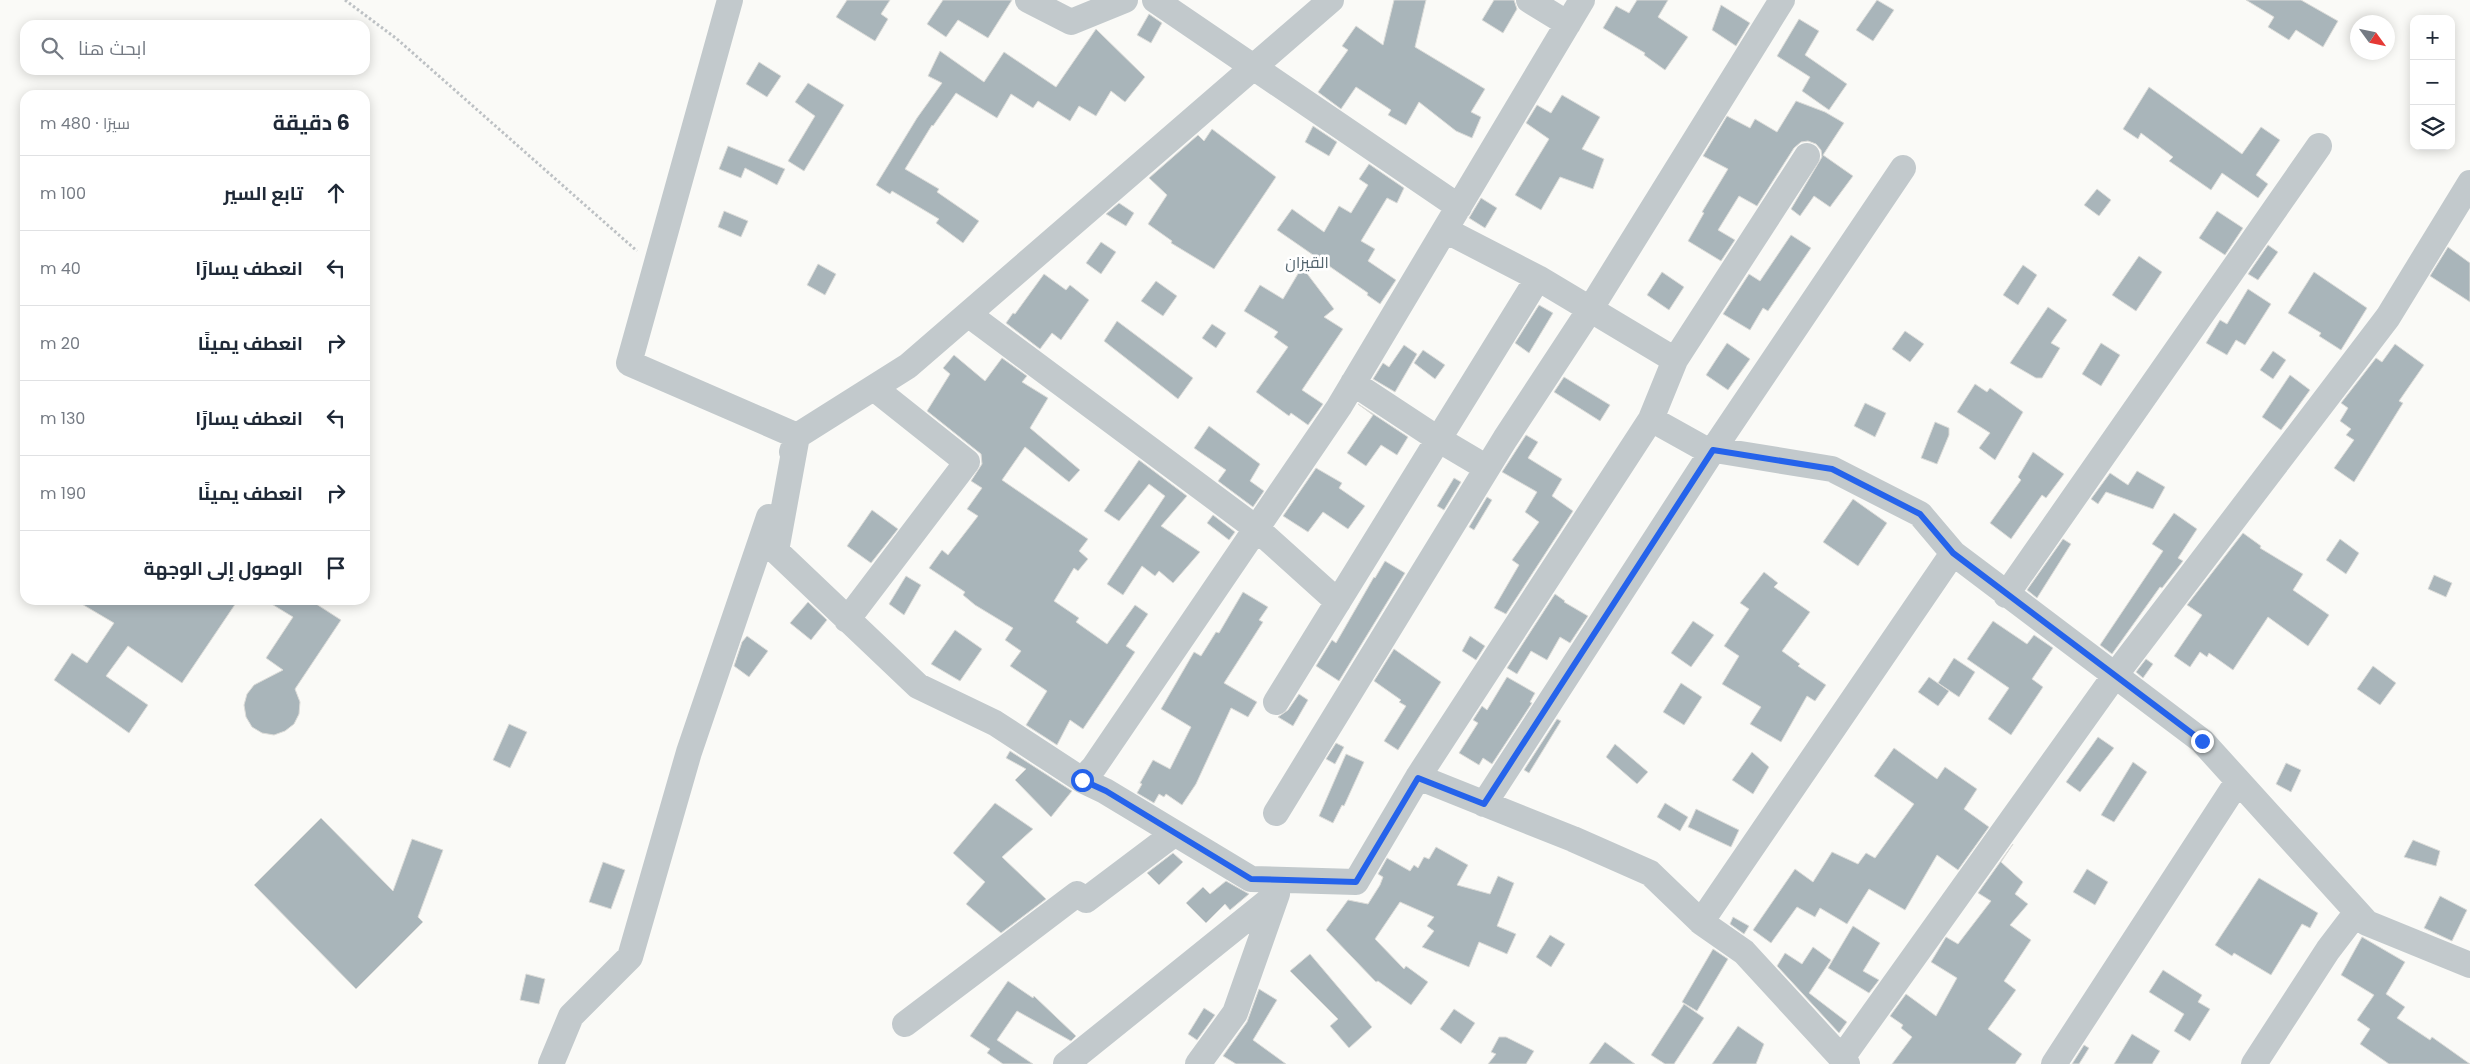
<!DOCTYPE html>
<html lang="ar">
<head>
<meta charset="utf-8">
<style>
	body { margin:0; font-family:Poppins,Cairo,sans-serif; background:#f6f6f7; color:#1f2937; direction:rtl }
	.controls { position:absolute; right:15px; top:15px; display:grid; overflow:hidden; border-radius:10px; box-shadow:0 2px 12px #0003 }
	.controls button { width:45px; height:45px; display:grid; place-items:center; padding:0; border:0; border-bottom:1px solid #e0e1e3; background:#fff; color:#1f2937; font:25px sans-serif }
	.compass { position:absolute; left:2350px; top:15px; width:45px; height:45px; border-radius:50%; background:#fff; box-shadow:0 2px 12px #0003; rotate:123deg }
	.stop { position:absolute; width:15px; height:15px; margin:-11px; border:4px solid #2563eb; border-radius:50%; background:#fff }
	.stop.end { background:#2563eb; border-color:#fff; box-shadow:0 1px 5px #0008 }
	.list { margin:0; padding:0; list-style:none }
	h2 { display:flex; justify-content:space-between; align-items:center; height:65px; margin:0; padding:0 20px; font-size:21px }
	h2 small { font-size:16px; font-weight:400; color:#747a83 }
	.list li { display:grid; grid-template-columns:32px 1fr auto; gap:15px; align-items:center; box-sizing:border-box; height:75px; padding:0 20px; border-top:1px solid #e0e1e3 }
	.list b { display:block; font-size:19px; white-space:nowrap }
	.list em { font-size:16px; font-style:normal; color:#747a83 }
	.icon { flex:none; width:28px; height:28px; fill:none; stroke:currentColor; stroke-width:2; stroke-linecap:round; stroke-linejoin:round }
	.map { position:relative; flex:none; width:2470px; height:1064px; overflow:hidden; direction:ltr }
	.search { position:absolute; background:#fff; box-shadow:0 2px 12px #0003; left:20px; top:20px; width:350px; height:55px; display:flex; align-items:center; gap:12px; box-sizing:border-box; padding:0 18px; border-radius:15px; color:#747a83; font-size:19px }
	.panel { position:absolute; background:#fff; box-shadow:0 2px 12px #0003; left:20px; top:90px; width:350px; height:515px; border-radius:15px; direction:rtl }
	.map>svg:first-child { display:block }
	.building { fill:#a9b5ba; stroke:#dcdcd9 }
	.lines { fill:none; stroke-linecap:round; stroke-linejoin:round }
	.path { stroke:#bdc1c4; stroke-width:3; stroke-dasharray:2.5 2.5; stroke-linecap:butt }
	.minor { stroke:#c2c9cc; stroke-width:26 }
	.route { stroke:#2563eb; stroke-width:6 }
	.labels { text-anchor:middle; stroke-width:5; stroke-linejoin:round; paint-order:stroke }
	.quarter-label { font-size:16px; fill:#55666f; stroke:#fff }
</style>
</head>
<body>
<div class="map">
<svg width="2470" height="1064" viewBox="0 0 2470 1064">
	<rect width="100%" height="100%" fill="#fafaf7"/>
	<!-- building -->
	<path class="building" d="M847 0H890L881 14 888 19 875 41 836 17Z
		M943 0H1012L988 38 958 20 946 37 927 24Z
		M1394 0H1426L1415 47 1485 89 1471 112 1481 117 1472 138 1456 131 1419 102 1406 125 1388 115 1391 110 1356 87 1341 109 1318 92 1348 50 1342 46 1356 26 1383 45Z
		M1494 0H1514L1517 9 1503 33 1482 20Z
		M1637 0H1668L1658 17 1688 37 1665 70 1644 55 1645 53 1603 28 1616 6 1629 13Z
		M1877 0 1894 10 1873 41 1856 30Z
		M2246 0H2301L2338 21 2323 47 2296 30 2289 40 2268 27 2274 17Z
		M1721 5 1750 23 1736 46 1712 30Z
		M1149 14 1162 23 1151 43 1137 35Z
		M1799 19 1819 31 1805 55 1847 84 1829 110 1802 91 1810 77 1777 56Z
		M1096 29 1145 77 1125 102 1111 91 1096 116 1079 106 1070 121 1038 101 1033 108 1011 94 997 118 956 93 933 126 932 125 905 169 939 189 937 192 979 221 963 243 936 223 939 219 892 191 890 194 876 185 917 118 942 83 928 76 940 51 984 82 1004 52 1056 87Z
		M759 62 781 76 767 97 746 84Z
		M808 83 844 105 804 171 788 161 815 116 795 102Z
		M2149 87 2242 154 2261 127 2280 140 2256 175 2268 184 2258 198 2222 173 2211 190 2169 161 2173 157 2141 133 2138 139 2123 129Z
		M1562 95 1600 117 1582 149 1604 159 1593 189 1560 177 1541 210 1515 195 1549 139 1526 123 1537 105 1551 113Z
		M1796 101 1825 112 1844 123 1823 155 1853 176 1830 207 1814 196 1800 216 1791 209 1822 157 1821 150 1816 144 1808 141 1801 142 1794 148 1757 206 1739 196 1718 230 1735 240 1721 261 1688 241 1704 213 1702 212 1728 169 1703 156 1727 116 1750 128 1755 119 1777 132Z
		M1313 126 1337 142 1329 156 1305 142Z
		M1212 129 1276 177 1214 269 1171 243 1172 241 1148 224 1167 195 1149 178 1198 135 1204 141Z
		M728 146 785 169 777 185 745 168 741 178 719 169Z
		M1369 164 1404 188 1397 203 1387 198 1361 241 1375 249 1368 261 1396 280 1380 304 1367 295 1368 293 1277 230 1292 209 1324 232 1339 206 1351 213 1368 185 1359 179Z
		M2097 189 2111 200 2099 216 2084 205Z
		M1481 198 1497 208 1485 228 1469 218Z
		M1119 203 1134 213 1126 226 1106 214Z
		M724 211 748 221 741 237 718 227Z
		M2217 211 2243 228 2225 255 2199 238Z
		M1791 235 1811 248 1768 311 1763 308 1750 330 1723 314 1749 274 1760 281Z
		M1101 242 1116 252 1101 274 1086 263Z
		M2268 245 2278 252 2258 280 2248 274Z
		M2448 247 2470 263V302L2430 276Z
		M2139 256 2162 272 2136 311 2112 295Z
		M818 264 836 274 825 295 807 285Z
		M2023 265 2037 275 2018 305 2003 295Z
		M1302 267 1334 309 1324 317 1343 329 1302 390 1323 404 1308 425 1291 413 1289 416 1256 392 1288 347 1274 337 1278 332 1244 311 1260 285 1283 299Z
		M1662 272 1684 287 1669 310 1647 295Z
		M2314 272 2367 308 2341 350 2319 336 2321 333 2288 313Z
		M1044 274 1066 290 1070 285 1089 300 1061 340 1052 333 1040 349 1006 323 1013 313 1015 314Z
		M1156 281 1177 296 1163 316 1141 301Z
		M2248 289 2271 304 2245 345 2236 340 2227 355 2206 343 2220 320 2227 324Z
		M1539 305 1553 313 1529 353 1515 343Z
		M2048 307 2067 320 2051 343 2060 348 2042 378H2036L2010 363Z
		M1117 321 1193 378 1178 399 1104 341Z
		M1212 324 1226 333 1216 348 1202 338Z
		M1905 331 1924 344 1910 362 1892 349Z
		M1727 343 1750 359 1728 390 1706 375Z
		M2101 343 2120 355 2101 386 2082 374Z
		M2395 344 2424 365 2399 401 2403 403 2354 482 2334 468 2354 440 2346 435 2351 429 2340 421 2348 408 2341 403 2376 358 2382 362Z
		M1404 345 1417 354 1395 392 1373 379 1383 363 1389 367Z
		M1423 350 1445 365 1435 379 1414 363Z
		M2273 351 2286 360 2273 379 2260 370Z
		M954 355 985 381 1002 358 1027 376 1022 382 1048 398 1030 428 1080 470 1069 482 1025 447 1002 480 1088 539 1079 551 1088 559 1078 571 1074 568 1054 601 1079 618 1076 622 1107 644 1135 605 1148 614 1126 646 1135 652 1083 729 1070 720 1057 745 1026 725 1047 691 1010 666 1021 651 1005 640 1013 628 975 605 963 595 965 592 929 568 942 550 948 555 978 516 967 509 982 488 971 481 982 464 981 454 927 411 950 374 943 368Z
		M2290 375 2310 390 2281 430 2262 417Z
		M1564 377 1610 405 1600 421 1554 392Z
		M1975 384 1987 392 1990 388 2023 412 1995 460 1979 448 1990 433 1957 412Z
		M1865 403 1886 413 1875 437 1854 426Z
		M1358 404 1408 437 1397 455 1381 445 1366 466 1347 453 1373 415Z
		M1935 422 1949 428V435L1937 464 1921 458Z
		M1209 426 1260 464 1250 481 1264 491 1253 507 1218 481 1226 470 1194 448Z
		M1526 435 1538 442 1528 458 1562 479 1552 496 1573 511 1506 614 1494 608 1519 565 1512 560 1539 522 1525 512 1537 492 1502 472Z
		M2033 452 2064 474 2046 498 2042 495 2011 539 1990 523 2021 480 2018 477Z
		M1139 460 1187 496 1161 526 1200 552 1173 583 1159 571 1155 576 1142 566 1123 595 1107 584 1165 496 1149 484 1119 521 1104 511Z
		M1316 468 1342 483 1339 488 1365 506 1348 529 1323 512 1308 532 1283 516Z
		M2137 471 2165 487 2153 509 2106 492 2098 504 2091 499 2110 473 2128 485Z
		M1454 478 1461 482 1444 510 1437 506Z
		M1487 497 1492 500 1474 530 1469 527Z
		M1853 499 1887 523 1858 566 1823 542Z
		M872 510 898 529 871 563 847 546Z
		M2174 513 2197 529 2178 558 2183 561 2162 588 2160 587 2112 654 2100 645 2163 551 2152 544Z
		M1213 515 1235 532 1229 540 1207 523Z
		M2243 533 2261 546 2260 548 2303 574 2293 590 2329 615 2308 646 2268 617 2233 670 2209 653 2207 657 2200 652 2190 667 2174 656 2202 615 2187 605Z
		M2063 539 2071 544 2037 598 2027 590Z
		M2340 539 2359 553 2346 574 2326 560Z
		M1385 561 1405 573 1339 681 1316 666 1332 640 1336 643 1374 577 1375 578Z
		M1764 572 1778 583 1774 587 1810 612 1782 651 1800 664 1798 666 1826 685 1815 701 1807 696 1781 742 1750 724 1761 707 1722 684 1739 656 1724 646 1749 609 1740 603Z
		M2434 575 2452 583 2446 597 2428 589Z
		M906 576 921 585 904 615 889 604Z
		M1243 592 1268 607 1259 620 1263 622 1224 683 1257 702 1248 717 1231 708 1196 784 1182 805 1166 794 1164 797 1159 794 1154 803 1137 793 1142 784 1140 783 1153 760 1170 769 1191 727 1161 709 1194 652 1201 656 1216 632 1219 633Z
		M1555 594 1565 601 1564 602 1588 616 1570 643 1560 637 1547 660 1531 651 1517 674 1507 668Z
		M75 600H238L182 683 128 646 106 676 148 705 129 733 54 680 72 653 87 663 114 623Z
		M265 600H310L341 620 295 689 300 702 299 714 294 724 285 731 274 735 262 733 252 727 246 717 244 705 247 694 254 685 283 670 266 658 293 617Z
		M808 602 827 620 811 640 790 623Z
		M1693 621 1714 635 1691 667 1671 653Z
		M1993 621 2027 644 2034 635 2053 648 2032 679 2043 687 2011 735 1988 719 2009 688 1967 659Z
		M955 630 982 649 960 681 931 664Z
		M747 636 768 651 749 677 734 666 742 642Z
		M1470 636 1485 646 1476 660 1462 651Z
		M1394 649 1441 682 1398 750 1384 741 1406 706 1399 702 1401 700 1374 681Z
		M1954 658 1975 672 1959 697 1938 683Z
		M2146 659 2153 664 2143 678 2136 672Z
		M2373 666 2396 683 2380 705 2357 689Z
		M1507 677 1535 693 1530 702 1532 703 1492 764 1483 758 1479 765 1459 753 1478 723 1473 720 1482 706 1487 710Z
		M1929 677 1949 691 1938 706 1918 692Z
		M1681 683 1702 697 1684 725 1663 712Z
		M1299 694 1308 700 1293 726 1278 717 1288 710Z
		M1557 719 1561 721 1529 773 1524 770Z
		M509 724 527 732 510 768 493 760Z
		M2098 737 2114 748 2080 792 2066 782Z
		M1336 743 1344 747 1335 764 1326 759Z
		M1615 744 1648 772 1637 784 1606 757Z
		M1894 748 1937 779 1945 767 1977 789 1964 809 1989 827 1958 870 1937 855 1905 910 1869 889 1847 924 1820 908 1815 917 1797 907 1771 943 1753 930 1795 869 1813 882 1832 852 1858 864 1866 853 1875 858 1914 804 1874 776Z
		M1010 751 1072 791 1051 817 1015 780 1026 769 1006 758Z
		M1752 752 1769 767 1753 794 1732 780Z
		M1346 754 1364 762 1344 806 1342 805 1333 823 1319 816Z
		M2133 762 2147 772 2114 822 2101 815Z
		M2286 763 2301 770 2291 792 2276 784Z
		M995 803 1033 829 1002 857 1046 899 1001 933 966 904 985 882 953 853Z
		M1665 803 1688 817 1680 831 1657 817Z
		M1696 809 1739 830 1731 847 1688 827Z
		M321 818 393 891 412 839 443 850 418 917 423 922 356 989 254 885Z
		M2413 840 2440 851 2436 866 2404 857Z
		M2013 844 2001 862 2023 882 2015 894 2028 904 2010 925 2031 940 2004 981 2016 990 1988 1029 2022 1054 2015 1064H1892L1912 1037 1901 1028 1903 1025 1890 1016 1906 994 1936 1016 1957 978 1931 962 1946 937 1958 944 1991 901 1978 893Z
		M1436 847 1468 865 1457 885 1490 894 1498 876 1514 883 1497 926 1516 934 1507 954 1479 942 1469 967 1422 947 1434 931 1427 926 1434 917 1400 902 1375 939 1404 969 1406 966 1428 982 1411 1005 1378 981 1376 982 1326 930 1348 900 1368 904 1380 885 1383 877 1378 874 1387 858 1410 871 1414 865 1418 868 1424 857 1429 859Z
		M1173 853 1183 862 1159 885 1147 873Z
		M603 862 625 870 611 909 589 902Z
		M2087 869 2108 882 2095 905 2073 892Z
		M2259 878 2318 913 2310 928 2302 924 2271 975 2234 953 2232 956 2215 945Z
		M1226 881 1249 894 1230 910 1225 904 1206 923 1186 903 1203 887 1210 894Z
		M2440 896 2467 910 2452 941 2424 928Z
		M1733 917 1749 926 1744 934 1730 924Z
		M1853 926 1880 943 1863 971 1879 980 1869 993 1828 968Z
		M1550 935 1565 944 1551 967 1536 957Z
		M2362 937 2405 962 2386 994 2405 1007 2397 1018 2430 1040 2432 1037 2470 1064H2389L2360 1044 2370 1029 2357 1020 2374 995 2341 975Z
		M1813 947 1831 960 1809 993 1847 1022 1839 1033 1777 966 1785 953 1802 964Z
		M1713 949 1728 959 1697 1011 1682 1002Z
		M1310 954 1372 1027 1349 1048 1330 1026 1338 1019 1290 971Z
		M2163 970 2202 995 2198 1002 2210 1009 2190 1041 2174 1031 2184 1014 2149 992Z
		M526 974 545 979 539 1004 520 1000Z
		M1008 981 1033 998 1034 996 1076 1036 1071 1041 1017 1011 997 1040 1033 1064H1003L987 1053 990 1049 970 1036Z
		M1259 989 1277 1000 1253 1040 1286 1064H1236L1223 1056 1247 1022Z
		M1684 1004 1704 1018 1674 1064H1665L1651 1055Z
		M1204 1008 1215 1015 1197 1040 1188 1034Z
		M1454 1009 1475 1023 1461 1044 1440 1029Z
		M1738 1026 1764 1044 1756 1064H1712Z
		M2132 1034 2160 1051 2152 1064H2114Z
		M1499 1037H1506L1534 1051 1526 1064H1488L1496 1054 1491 1052Z
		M1605 1042 1635 1064H1589Z
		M2084 1045 2089 1048 2079 1064H2072Z"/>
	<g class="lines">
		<!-- path -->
		<path class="path" d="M345 0 397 39 637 251"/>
		<!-- minor -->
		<path class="minor" d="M730 0 629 363 797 436 792 452
			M1028 0 1071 22 1125 0
			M1155 0 1459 207
			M1331 0 908 366 797 436 776 551 918 686 995 723 1082 780 1105 791 1251 879 1356 882 1418 777 1651 419 1675 360 1807 156
			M1529 0 1568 24
			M1445 230 1538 278 1675 360
			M968 314 1257 529 1338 602
			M1353 383 1438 439 1487 468
			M1651 419 1703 448 1832 469 1920 514 1953 553 2202 741 2367 923 2470 965
			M2006 595 2319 146
			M847 620 967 462 874 388
			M1276 702 1538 278
			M1418 777 1573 839 1650 873 1701 922 1744 952 1847 1064
			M1082 780 1094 767 1339 407 1582 0
			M1484 804 1713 450 1903 168
			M1276 813 1505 439 1591 308 1782 0
			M1701 922 1953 553
			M905 1024 1077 894 1086 900 1175 833
			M1841 1059 2116 674 2388 317 2470 183
			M551 1064 571 1016 630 957 689 752 769 517
			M1066 1064 1276 895
			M1198 1064 1235 1013 1277 894
			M2054 1064 2238 781
			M2254 1064 2328 950 2357 912"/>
	</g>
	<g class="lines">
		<!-- route -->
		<path class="route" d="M1082 780 1106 791 1251 879 1356 882 1418 778 1484 804 1713 450 1832 469 1920 514 1953 553 2202 741"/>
	</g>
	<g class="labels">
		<!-- quarter labels -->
		<g class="quarter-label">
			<text x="1307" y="268">القيزان</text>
		</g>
	</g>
</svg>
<div class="controls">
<button>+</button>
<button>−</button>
<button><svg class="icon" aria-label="layers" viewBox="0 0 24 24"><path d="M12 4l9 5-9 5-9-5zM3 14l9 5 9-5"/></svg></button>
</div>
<svg class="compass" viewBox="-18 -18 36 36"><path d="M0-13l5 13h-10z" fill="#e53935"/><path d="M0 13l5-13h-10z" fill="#747a83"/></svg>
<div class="stop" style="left:1082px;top:780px"></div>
<div class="stop end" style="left:2202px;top:741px"></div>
<div class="search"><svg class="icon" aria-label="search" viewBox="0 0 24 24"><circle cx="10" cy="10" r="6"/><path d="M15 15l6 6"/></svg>ابحث هنا</div>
<section class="panel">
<h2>6 دقيقة<small>سيرًا · 480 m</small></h2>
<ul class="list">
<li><svg class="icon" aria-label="ahead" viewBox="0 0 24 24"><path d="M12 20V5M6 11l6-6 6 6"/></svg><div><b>تابع السير</b></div><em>100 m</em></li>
<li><svg class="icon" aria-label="left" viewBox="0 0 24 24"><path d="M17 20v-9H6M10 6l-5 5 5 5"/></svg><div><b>انعطف يسارًا</b></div><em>40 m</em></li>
<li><svg class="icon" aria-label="right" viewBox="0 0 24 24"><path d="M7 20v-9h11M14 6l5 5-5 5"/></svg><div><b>انعطف يمينًا</b></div><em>20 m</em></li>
<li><svg class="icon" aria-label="left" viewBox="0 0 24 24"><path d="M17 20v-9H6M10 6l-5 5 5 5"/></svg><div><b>انعطف يسارًا</b></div><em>130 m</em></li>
<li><svg class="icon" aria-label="right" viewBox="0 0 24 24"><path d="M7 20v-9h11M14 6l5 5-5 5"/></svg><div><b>انعطف يمينًا</b></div><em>190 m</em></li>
<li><svg class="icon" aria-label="arrive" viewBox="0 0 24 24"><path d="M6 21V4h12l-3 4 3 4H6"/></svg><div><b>الوصول إلى الوجهة</b></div></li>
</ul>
</section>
</div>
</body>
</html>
